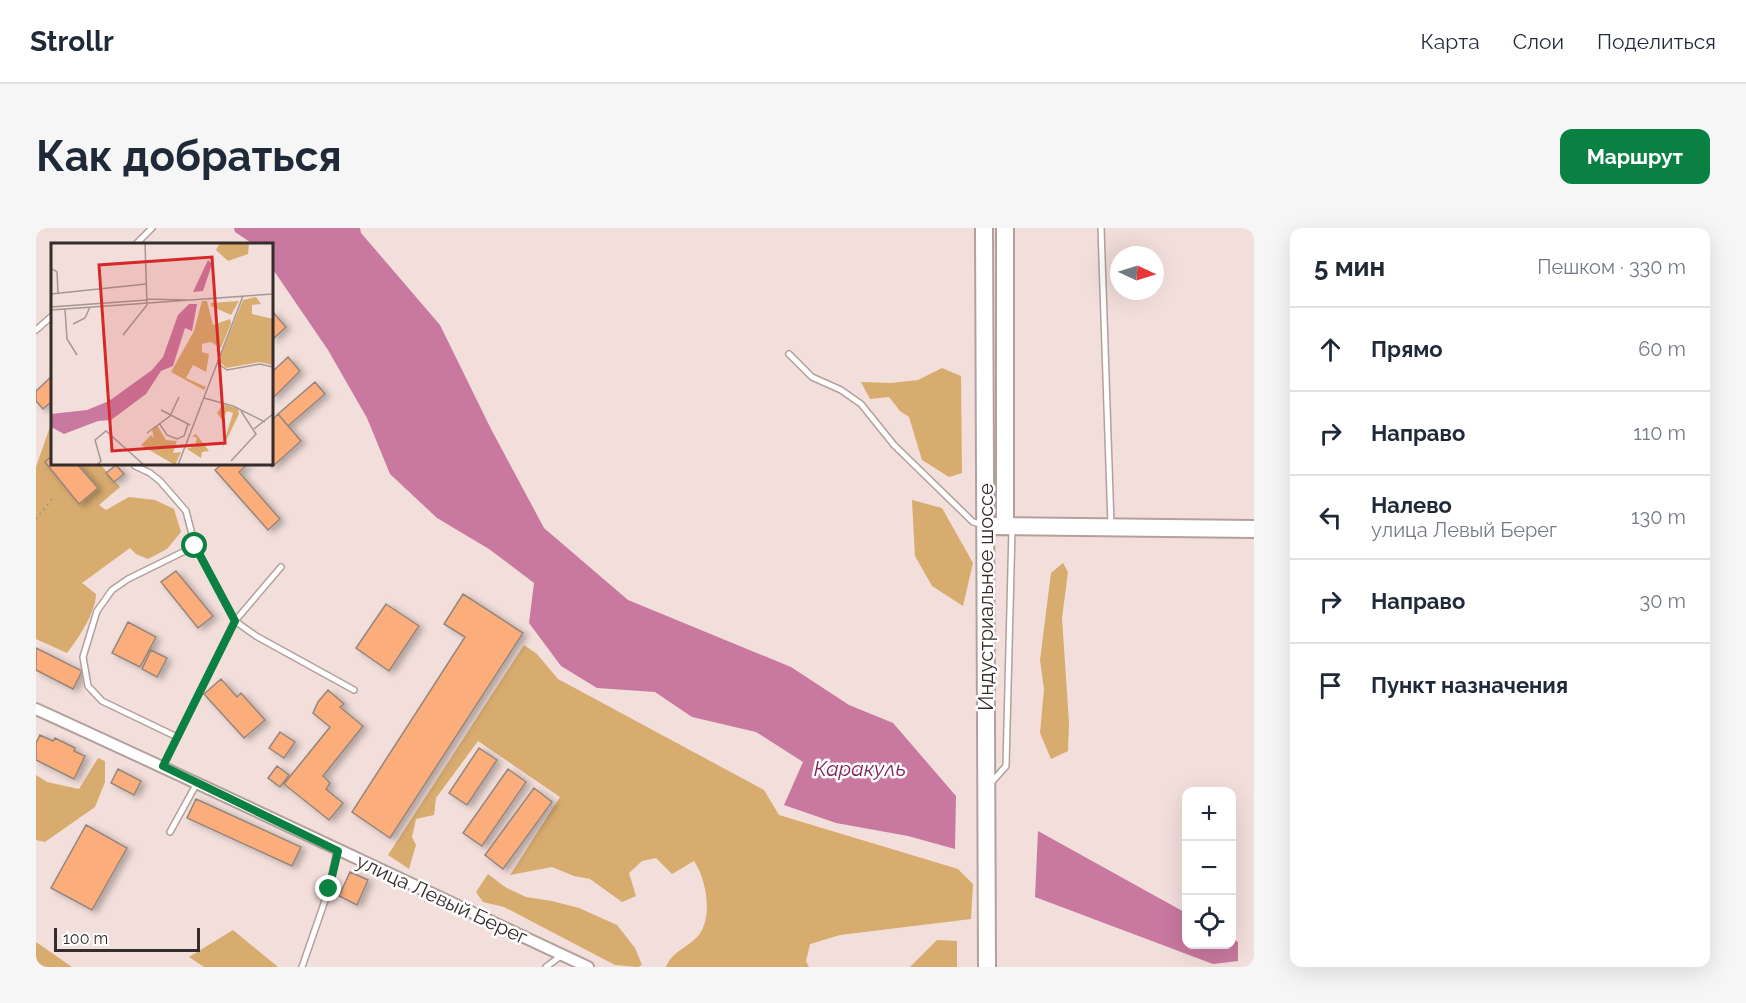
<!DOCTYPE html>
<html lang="ru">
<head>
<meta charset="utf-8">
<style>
	body { margin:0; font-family:Raleway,sans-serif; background:#f6f6f7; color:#1f2937 }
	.controls { position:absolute; right:18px; bottom:18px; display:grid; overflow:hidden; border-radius:12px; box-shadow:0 6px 24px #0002 }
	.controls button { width:54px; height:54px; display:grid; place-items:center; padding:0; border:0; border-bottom:2px solid #e0e1e3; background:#fff; color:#1f2937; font:30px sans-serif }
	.compass { position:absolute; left:1074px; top:18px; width:54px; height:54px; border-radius:50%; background:#fff; box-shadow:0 6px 24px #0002; rotate:94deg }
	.scale { position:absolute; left:18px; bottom:15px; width:146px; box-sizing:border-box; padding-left:6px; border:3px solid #342d2b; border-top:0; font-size:16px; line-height:21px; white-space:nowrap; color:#342d2b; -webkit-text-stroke:4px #fff; paint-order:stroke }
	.stop { position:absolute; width:18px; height:18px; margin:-14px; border:4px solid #0b8043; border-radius:50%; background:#fff }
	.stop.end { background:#0b8043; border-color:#fff; box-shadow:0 2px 6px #0008 }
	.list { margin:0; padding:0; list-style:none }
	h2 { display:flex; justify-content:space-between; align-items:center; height:78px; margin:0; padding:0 24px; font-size:26px }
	h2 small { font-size:20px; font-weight:400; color:#747a83 }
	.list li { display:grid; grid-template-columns:39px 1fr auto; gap:18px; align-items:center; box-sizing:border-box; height:84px; padding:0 24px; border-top:2px solid #e0e1e3 }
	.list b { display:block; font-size:22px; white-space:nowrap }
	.list p { margin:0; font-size:20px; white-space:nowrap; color:#747a83 }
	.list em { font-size:20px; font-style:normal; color:#747a83 }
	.icon { flex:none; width:33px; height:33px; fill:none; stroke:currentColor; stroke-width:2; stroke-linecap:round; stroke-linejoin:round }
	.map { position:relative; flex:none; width:1218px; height:739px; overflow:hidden; border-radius:12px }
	header { display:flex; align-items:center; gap:36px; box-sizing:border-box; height:84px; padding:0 30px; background:#fff; border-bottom:2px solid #e0e1e3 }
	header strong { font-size:28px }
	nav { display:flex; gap:33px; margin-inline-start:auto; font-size:21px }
	.intro { display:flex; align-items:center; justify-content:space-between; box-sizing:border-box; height:144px; padding:0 36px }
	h1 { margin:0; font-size:42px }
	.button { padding:15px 27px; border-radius:12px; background:#0b8043; color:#fff; font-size:21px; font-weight:700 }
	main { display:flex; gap:36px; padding:0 36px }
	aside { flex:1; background:#fff; border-radius:12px; box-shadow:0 6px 24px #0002 }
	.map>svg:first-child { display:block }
	.green { fill:#d8ab6f }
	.water { fill:#c978a0 }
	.building { fill:#fbad7c; stroke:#95867d; stroke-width:1.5; filter:url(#shadow) }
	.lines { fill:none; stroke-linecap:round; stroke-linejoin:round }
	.lane-casing { stroke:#b3a09c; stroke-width:8 }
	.street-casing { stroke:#b3a09c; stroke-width:14 }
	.secondary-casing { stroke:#b3a09c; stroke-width:20 }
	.path { stroke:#968885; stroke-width:1.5; stroke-dasharray:1.5 4.5; stroke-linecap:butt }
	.lane { stroke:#fff; stroke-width:5 }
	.street { stroke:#fff; stroke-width:10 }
	.secondary { stroke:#fff; stroke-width:16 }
	.route { stroke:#0b8043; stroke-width:8 }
	.labels { text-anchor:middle; stroke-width:5; stroke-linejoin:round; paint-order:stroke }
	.street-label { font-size:20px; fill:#342d2b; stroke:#fff }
	.water-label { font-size:21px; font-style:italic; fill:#7f1e56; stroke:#fff }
	.inset-road { fill:none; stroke:#a69794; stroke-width:1.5 }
	.view { fill:#d62828; fill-opacity:0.15; stroke:#d62828; stroke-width:3 }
	.inset-edge { fill:none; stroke:#342d2b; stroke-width:3 }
</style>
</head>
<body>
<header>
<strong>Strollr</strong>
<nav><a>Карта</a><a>Слои</a><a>Поделиться</a></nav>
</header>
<div class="intro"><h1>Как добраться</h1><a class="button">Маршрут</a></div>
<main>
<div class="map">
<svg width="1218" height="739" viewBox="0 0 1218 739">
	<defs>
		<filter id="shadow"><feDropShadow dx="4.5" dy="2.5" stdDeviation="3" flood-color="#0004"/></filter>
	</defs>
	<rect width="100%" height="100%" fill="#f2deda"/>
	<!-- green -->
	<path class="green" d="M906 140 925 148 926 245 913 249 886 232 873 189 864 183 853 169 834 171 825 154 855 155 882 152Z
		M16 193V236H64L84 259 63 277 70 282 93 269 119 272 138 281 145 304 131 321 112 331 100 326 94 320 46 355 60 366C60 384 42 411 31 425L0 411V239Z
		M876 272 906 280 937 335 927 378 896 358 879 328Z
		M1027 335 1032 344 1026 390 1033 495 1032 523 1015 531 1004 505 1008 461 1004 432 1015 345Z
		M488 417 501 426 522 451 728 562 743 587 922 641 937 656 935 691 804 707 774 716 770 733 773 739H630C635 725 650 720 660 710 678 693 671 652 658 633L636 646 620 630 606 633 593 645 600 668 586 674 554 651 538 648 516 639 474 647 524 569 442 513 400 570 398 587 380 591 376 609 380 617 373 641 352 627Z
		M62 530 69 533V554L59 579 9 614 0 612V547L11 554 43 561Z
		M452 646 469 659 490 669 516 673 543 680 581 697 599 720 606 737 602 739 579 737 468 679 447 674 440 664Z
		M197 702 242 739H168L153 729Z
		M901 712 921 713V739H874Z
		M0 714 36 739H0Z"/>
	<!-- water -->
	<path class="water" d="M198 0H324L325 5 404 97 455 201 508 300 592 372 755 439 813 477 857 495 920 568 919 621 872 608 800 595 748 577 767 534 720 504 656 489 619 464 561 460 525 438 493 395 498 355 453 321 401 290 354 246 331 190 292 122 236 40V16H217L199 4Z
		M1002 603 1150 685V716H1196V710L1202 714V733L1177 736 999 669Z"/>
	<!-- building -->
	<path class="building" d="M236 83 250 99 236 112Z
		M252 129 264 143 236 171V144Z
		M16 148V173L7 181 0 173V163Z
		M279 154 289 166 252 198 242 186Z
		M242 186 265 213 236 239 233 236H236V192Z
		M16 228V236H41L62 260 43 276 9 234Z
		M186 236H212L203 244 244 291 232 302 179 242Z
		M80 237 88 246 78 254 70 245Z
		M140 343 177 388 162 400 125 354Z
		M427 366 487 405 354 610 316 584 429 409 408 396Z
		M350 376 383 398 353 443 320 420Z
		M92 394 120 409 104 439 76 425Z
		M0 420 46 443 37 461 0 442Z
		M115 422 131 430 121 449 106 441Z
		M185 451 201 469 205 465 229 492 208 510 168 466Z
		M292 462 308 476 304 479 327 498 287 548 294 555 290 561 307 575 293 592 248 556 294 499 277 485 282 474Z
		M244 504 259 514 248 530 233 520Z
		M4 507 17 513 19 510 39 520 38 523 49 528 38 551 0 532V515Z
		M443 520 461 532 431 577 413 565Z
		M241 538 253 547 244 559 232 550Z
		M82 541 105 553 98 567 75 555Z
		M472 541 490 554 446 618 427 605Z
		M498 560 516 574 467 641 449 627Z
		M160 571 265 619 256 638 151 590Z
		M50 597 91 620 56 682 15 660Z
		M314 644 332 652 321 677 303 668Z"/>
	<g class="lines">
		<!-- lane casing -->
		<g class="lane-casing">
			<path id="lane" d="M1065 0 1075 297
				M100 16 116 0
				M0 102 16 88
				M753 126 776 149 805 162 825 176 858 217 937 294 948 297
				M99 238 114 245 124 253 150 283 159 318 199 393 220 408 318 462
				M141 509 66 473 52 458 47 429 61 383 76 362 92 351 159 318
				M127 538 199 393 245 339
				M954 556 970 538 976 301
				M134 604 161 555
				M266 739 293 661 301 623
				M510 739 526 727"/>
		</g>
		<!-- street casing -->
		<g class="street-casing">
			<path id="street" d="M0 481C185 565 368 653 552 739"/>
		</g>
		<!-- secondary casing -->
		<g class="secondary-casing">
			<path id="secondary" d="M948 0 951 739
				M969 0V298
				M958 298 1218 301"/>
		</g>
		<!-- path -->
		<path class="path" d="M0 291 16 271"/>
		<!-- lane -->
		<use href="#lane" class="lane"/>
		<!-- street -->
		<use href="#street" class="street"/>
		<!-- secondary -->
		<use href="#secondary" class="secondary"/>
	</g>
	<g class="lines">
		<!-- route -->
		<path class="route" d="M159 318 199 393 127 538 302 623 293 661"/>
	</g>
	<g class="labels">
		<!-- street labels -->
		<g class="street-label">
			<text transform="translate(950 369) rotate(-90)" y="7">Индустриальное шоссе</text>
			<text transform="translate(406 671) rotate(25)" y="7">улица Левый Берег</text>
		</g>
		<!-- water labels -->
		<g class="water-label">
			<text x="824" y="548">Каракуль</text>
		</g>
	</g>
	<!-- overview -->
	<g transform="translate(15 15)">
		<rect width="222" height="222" fill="#f2deda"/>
		<path d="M169 0H198L197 11 177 18 165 7ZM205 54 210 61 201 62V71L222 76V122L209 119 175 125 169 119 170 111 192 57ZM151 58H156L162 82 179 76 180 80 170 105 160 99 151 101V109L158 111 155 129 142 122 135 135 155 144 153 147 120 129 143 88ZM188 58 180 72 160 63V60ZM172 161 187 166 188 171 171 206 182 170 176 168 171 177 166 170ZM106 182 115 197 126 198 122 210 130 209 124 222 90 202 100 192 103 195 101 187ZM145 191 158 208 151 209 150 215 136 206 144 203 146 195 141 193Z" fill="#d8ab6f"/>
		<path d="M157 17 161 21 152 48 142 49ZM138 61H146L141 88 134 85 122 123 110 128 95 151 60 177 47 178 13 191 0 184V171L36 167 58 158 101 127 112 114 127 72Z" fill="#c978a0"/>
		<path class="inset-road" d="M0 25 6 29 7 50M0 51 95 41M96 56 136 57M0 64 96 57M14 66 16 96 26 112M0 67 222 51M22 81 34 75 39 64M72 92 96 62 94 0M166 120 176 127 209 121 222 124M153 155 182 163 214 179M110 167 139 182M108 180 116 192 126 196 133 193 137 181M203 186 222 171M96 190 119 173 128 154M180 218 205 191 190 168M46 222 50 218 44 197 55 188 93 222M127 222 192 53"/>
		<path class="view" d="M161 14 174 200 61 208 48 22Z"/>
		<rect width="222" height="222" class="inset-edge"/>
	</g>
</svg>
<div class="controls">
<button>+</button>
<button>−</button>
<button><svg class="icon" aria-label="locate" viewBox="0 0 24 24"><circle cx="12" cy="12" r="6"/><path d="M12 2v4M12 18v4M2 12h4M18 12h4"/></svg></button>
</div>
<svg class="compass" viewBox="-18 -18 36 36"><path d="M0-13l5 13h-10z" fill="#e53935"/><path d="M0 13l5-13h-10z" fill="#747a83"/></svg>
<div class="scale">100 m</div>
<div class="stop" style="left:159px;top:318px"></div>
<div class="stop end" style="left:293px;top:661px"></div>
</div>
<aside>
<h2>5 мин<small>Пешком · 330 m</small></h2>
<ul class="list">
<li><svg class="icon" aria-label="ahead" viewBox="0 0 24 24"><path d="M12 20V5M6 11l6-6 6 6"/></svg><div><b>Прямо</b></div><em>60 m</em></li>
<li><svg class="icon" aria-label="right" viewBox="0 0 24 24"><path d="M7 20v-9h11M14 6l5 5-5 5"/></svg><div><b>Направо</b></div><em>110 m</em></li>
<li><svg class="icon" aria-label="left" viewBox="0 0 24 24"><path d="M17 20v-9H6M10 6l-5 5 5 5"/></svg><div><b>Налево</b><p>улица Левый Берег</p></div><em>130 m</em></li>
<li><svg class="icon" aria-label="right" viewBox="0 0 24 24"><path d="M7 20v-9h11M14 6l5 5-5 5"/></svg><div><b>Направо</b></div><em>30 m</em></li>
<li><svg class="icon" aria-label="arrive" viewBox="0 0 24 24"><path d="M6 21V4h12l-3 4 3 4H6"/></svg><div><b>Пункт назначения</b></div></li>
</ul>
</aside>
</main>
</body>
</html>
